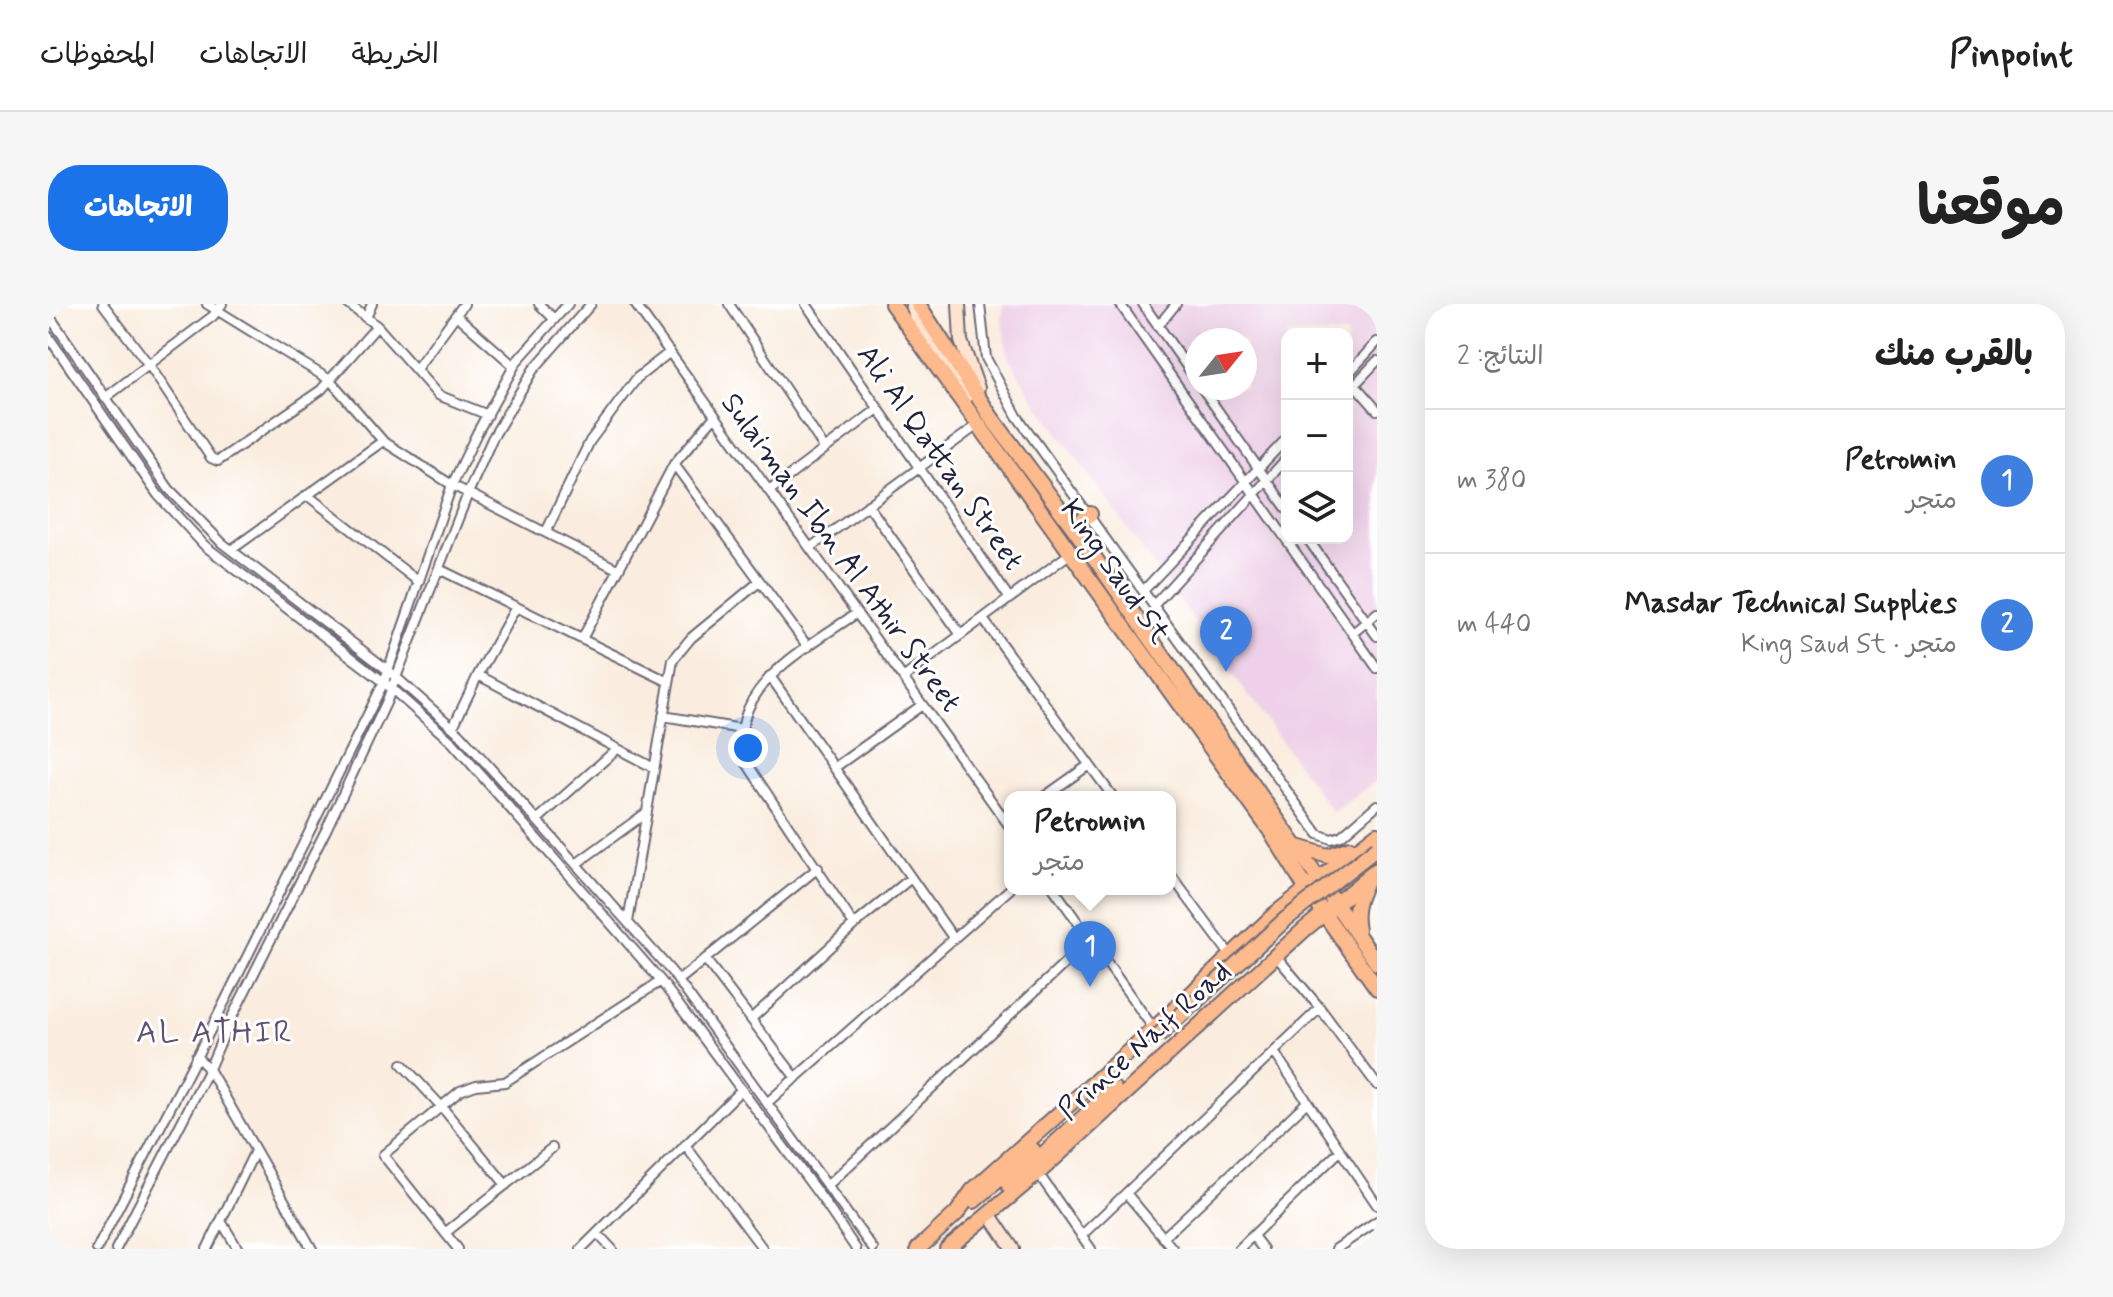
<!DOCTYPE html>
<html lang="ar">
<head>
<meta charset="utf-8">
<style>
	body { margin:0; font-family:Mynerve,"Playpen Sans Arabic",sans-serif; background:#f6f6f6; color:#222; direction:rtl }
	.controls { position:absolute; right:24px; top:24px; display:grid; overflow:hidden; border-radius:16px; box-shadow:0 8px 32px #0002 }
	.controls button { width:72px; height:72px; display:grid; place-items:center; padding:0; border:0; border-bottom:2px solid #e0e0e0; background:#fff; color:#222; font:40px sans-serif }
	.compass { position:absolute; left:1137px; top:24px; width:72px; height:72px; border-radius:50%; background:#fff; box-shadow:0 8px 32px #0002; rotate:60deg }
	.you { position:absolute; left:700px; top:444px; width:28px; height:28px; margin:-20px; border:6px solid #fff; border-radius:50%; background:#1a73e8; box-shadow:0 0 0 12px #1a73e833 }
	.badge { display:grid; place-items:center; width:52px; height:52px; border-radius:50%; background:#1a73e8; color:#fff; font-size:26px; font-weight:700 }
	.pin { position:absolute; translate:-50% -66px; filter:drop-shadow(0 2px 4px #0008) }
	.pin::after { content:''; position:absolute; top:42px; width:28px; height:24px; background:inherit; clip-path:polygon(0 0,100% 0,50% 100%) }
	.popup { position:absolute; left:956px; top:487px; width:172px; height:104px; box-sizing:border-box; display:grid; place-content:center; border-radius:16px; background:#fff; filter:drop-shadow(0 2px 6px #0005); font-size:26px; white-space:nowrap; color:#767676 }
	.popup b { font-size:30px; color:#222 }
	.popup::after { content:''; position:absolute; left:50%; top:100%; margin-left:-16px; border:16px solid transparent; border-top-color:#fff }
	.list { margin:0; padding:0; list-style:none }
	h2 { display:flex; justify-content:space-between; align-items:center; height:104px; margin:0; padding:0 32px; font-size:34px }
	h2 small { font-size:26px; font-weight:400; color:#767676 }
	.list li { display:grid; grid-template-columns:52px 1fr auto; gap:24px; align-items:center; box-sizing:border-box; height:144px; padding:0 32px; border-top:2px solid #e0e0e0 }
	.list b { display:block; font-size:30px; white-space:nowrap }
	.list p { margin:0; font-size:26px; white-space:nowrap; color:#767676 }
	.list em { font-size:26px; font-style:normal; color:#767676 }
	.icon { flex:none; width:44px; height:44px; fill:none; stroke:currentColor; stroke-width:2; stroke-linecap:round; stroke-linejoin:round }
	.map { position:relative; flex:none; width:1329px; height:945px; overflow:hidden; direction:ltr; border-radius:32px }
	header { display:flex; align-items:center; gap:48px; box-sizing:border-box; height:112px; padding:0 40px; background:#fff; border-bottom:2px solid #e0e0e0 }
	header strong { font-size:38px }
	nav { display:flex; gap:44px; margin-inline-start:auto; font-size:28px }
	.intro { display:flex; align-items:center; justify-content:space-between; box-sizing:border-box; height:192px; padding:0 48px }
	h1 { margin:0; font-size:56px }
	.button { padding:20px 36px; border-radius:32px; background:#1a73e8; color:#fff; font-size:28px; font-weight:700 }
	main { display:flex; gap:48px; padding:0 48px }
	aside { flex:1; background:#fff; border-radius:32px; box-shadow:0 8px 32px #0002 }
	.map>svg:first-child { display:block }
	.built { fill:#eed0e8; fill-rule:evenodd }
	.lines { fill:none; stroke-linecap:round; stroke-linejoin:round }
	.street-casing { stroke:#6e6974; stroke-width:12 }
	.secondary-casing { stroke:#6e6974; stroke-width:16 }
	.primary-casing { stroke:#6e6974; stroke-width:18 }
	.street { stroke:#fff; stroke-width:8 }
	.secondary { stroke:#fee3d1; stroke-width:12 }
	.primary { stroke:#fcba8d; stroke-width:14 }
	.primary-bridge-casing { stroke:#6e6974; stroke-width:18; stroke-linecap:butt }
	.primary-bridge { stroke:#fcba8d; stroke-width:14 }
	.labels { text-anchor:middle; stroke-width:6; stroke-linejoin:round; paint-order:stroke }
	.street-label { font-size:30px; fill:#22223b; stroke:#fff }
	.neighbourhood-label { font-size:32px; letter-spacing:2px; fill:#5f5171; stroke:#fff }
</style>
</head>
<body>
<header>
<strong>Pinpoint</strong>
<nav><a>الخريطة</a><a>الاتجاهات</a><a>المحفوظات</a></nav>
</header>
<div class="intro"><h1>موقعنا</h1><a class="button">الاتجاهات</a></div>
<main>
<aside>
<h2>بالقرب منك<small>النتائج: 2</small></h2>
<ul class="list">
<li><span class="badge" style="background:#3f7fe0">1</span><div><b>Petromin</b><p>متجر</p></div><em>380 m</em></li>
<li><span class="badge" style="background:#3f7fe0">2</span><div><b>Masdar Technical Supplies</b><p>متجر · King Saud St</p></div><em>440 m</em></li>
</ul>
</aside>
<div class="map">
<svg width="1329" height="945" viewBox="0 0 1329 945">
	<rect width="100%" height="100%" fill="#fff"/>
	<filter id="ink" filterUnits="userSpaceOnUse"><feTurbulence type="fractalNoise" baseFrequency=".0125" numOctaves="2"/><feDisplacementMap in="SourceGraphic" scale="16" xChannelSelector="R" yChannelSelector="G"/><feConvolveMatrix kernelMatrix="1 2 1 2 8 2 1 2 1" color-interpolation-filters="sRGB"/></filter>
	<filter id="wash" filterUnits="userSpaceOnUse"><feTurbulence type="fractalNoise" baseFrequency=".006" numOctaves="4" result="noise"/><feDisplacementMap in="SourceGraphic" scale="32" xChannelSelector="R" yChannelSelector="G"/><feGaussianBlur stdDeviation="1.8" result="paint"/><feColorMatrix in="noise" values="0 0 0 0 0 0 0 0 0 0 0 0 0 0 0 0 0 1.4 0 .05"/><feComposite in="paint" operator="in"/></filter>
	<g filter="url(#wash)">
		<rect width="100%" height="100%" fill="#faeddf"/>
		<!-- built -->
		<path class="built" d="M955 0H1329V476L1285 509 986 95 960 53 954 15ZM1239 30H1299V234H1239ZM1149 36H1197V84H1149Z"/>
	</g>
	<g filter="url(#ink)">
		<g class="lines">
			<!-- street casing -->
			<g class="street-casing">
				<path id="street" d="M55 0 101 61 163 154 170 157 273 86 329 22
					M159 0 282 76 335 137 404 181 569 265
					M300 0 329 22 390 91 440 111
					M491 0 506 15
					M587 0 962 523
					M681 0 777 145
					M758 0 962 295
					M932 0 938 54 969 112 1270 530 1283 535 1293 532 1329 501
					M1072 0 1329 364
					M1095 0 1149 77
					M0 10 121 185 174 239 341 367 412 430 623 667 825 945
					M408 11 466 62
					M318 14 324 0
					M1110 22 1128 0
					M0 32 110 191 157 242 336 378 405 439 613 677 775 896 808 945
					M368 65 416 0
					M1299 71 1329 38
					M1307 81 1329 106
					M1154 84 1239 205
					M1299 89 1329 57
					M57 94 165 12 174 0
					M626 160 760 343
					M721 187 830 105
					M259 191 371 278
					M820 201 913 331
					M498 228 542 137 589 74 622 48
					M1259 234 1329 332
					M762 244 931 120
					M183 246 335 137
					M391 265 621 378
					M1096 286 1239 134
					M1106 301 1239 154
					M935 315 1065 493
					M1305 329 1329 309
					M534 335 626 160 667 112
					M430 371 606 464
					M722 372 906 635
					M855 374 1024 248
					M615 412 694 425
					M405 423 430 371 468 303
					M786 464 874 401
					M996 493 1041 461
					M489 516 569 445
					M528 560 598 509
					M1122 570 1183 652
					M1006 585 1106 725
					M580 618 625 356 643 334 711 278
					M806 621 692 449C693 434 694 419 700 405 717 364 773 334 809 309
					M1228 652 1272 704 1329 781
					M657 655 748 774
					M630 677 770 564
					M704 714 806 621 863 574
					M1226 748 1329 901
					M148 752 161 765 264 945
					M354 760 393 802 458 881
					M720 798 962 585
					M637 841 715 945
					M990 869 1043 945
					M780 881 1042 636
					M1078 889 1125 945
					M173 917 190 945
					M397 929 504 844
					M549 929 564 945
					M1033 932 1272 704
					M1205 932 1215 945
					M1115 934 1259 798
					M49 945 166 719 336 378 404 181 429 129 469 57 520 0
					M68 945 161 765 179 723 278 526 338 399 421 187 444 135 485 66 543 0
					M159 945 207 847
					M410 945 335 851 412 787 428 781 457 778 613 677
					M533 945 693 786
					M1191 945 1292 847
					M1288 945 1329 917"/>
			</g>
			<!-- secondary casing -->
			<g class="secondary-casing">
				<path id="secondary" d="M864 0 869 17 918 94
					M911 0 913 37 930 84
					M942 911 965 945"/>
			</g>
			<!-- primary casing -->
			<g class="primary-casing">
				<path id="primary" d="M844 0 1224 529 1258 584 1329 684
					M870 0 943 113 1025 223 1329 659
					M1025 223 1042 210
					M1250 543 1280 552 1302 544
					M1309 626C1305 607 1310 594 1318 577
					M961 882 1066 785
					M926 897 985 846
					M870 945 909 909 925 886 1106 725 1227 610 1329 530
					M899 945 990 869 1257 625 1329 566"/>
			</g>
			<!-- street -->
			<use href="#street" class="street"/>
			<!-- secondary -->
			<use href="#secondary" class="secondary"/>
			<!-- primary -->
			<use href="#primary" class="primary"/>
			<!-- primary-bridge casing -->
			<g class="primary-bridge-casing">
				<path id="primary-bridge" d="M1110 732 1238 615 1329 544"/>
			</g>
			<!-- primary-bridge -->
			<use href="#primary-bridge" class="primary-bridge"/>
		</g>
	</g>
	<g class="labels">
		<!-- street labels -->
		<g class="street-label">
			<text transform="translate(893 153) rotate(55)" y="10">Ali Al Qattan Street</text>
			<text transform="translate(794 248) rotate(54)" y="10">Sulaiman Ibn Al Athir Street</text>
			<text transform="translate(1068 267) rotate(55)" y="10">King Saud St</text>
			<text transform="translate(1096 736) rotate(-42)" y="10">Prince Naif Road</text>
		</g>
		<!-- neighbourhood labels -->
		<g class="neighbourhood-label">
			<text x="167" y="738">AL ATHIR</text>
		</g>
	</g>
</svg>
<div class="controls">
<button>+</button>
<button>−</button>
<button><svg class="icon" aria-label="layers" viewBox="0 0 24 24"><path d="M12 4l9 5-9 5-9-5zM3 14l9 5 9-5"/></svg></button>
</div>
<svg class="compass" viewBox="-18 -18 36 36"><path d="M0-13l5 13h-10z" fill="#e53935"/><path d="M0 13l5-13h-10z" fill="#767676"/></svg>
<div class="you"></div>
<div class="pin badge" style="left:1042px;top:683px;background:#3f7fe0">1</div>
<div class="popup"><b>Petromin</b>متجر</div>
<div class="pin badge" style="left:1178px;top:368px;background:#3f7fe0">2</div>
</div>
</main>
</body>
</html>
